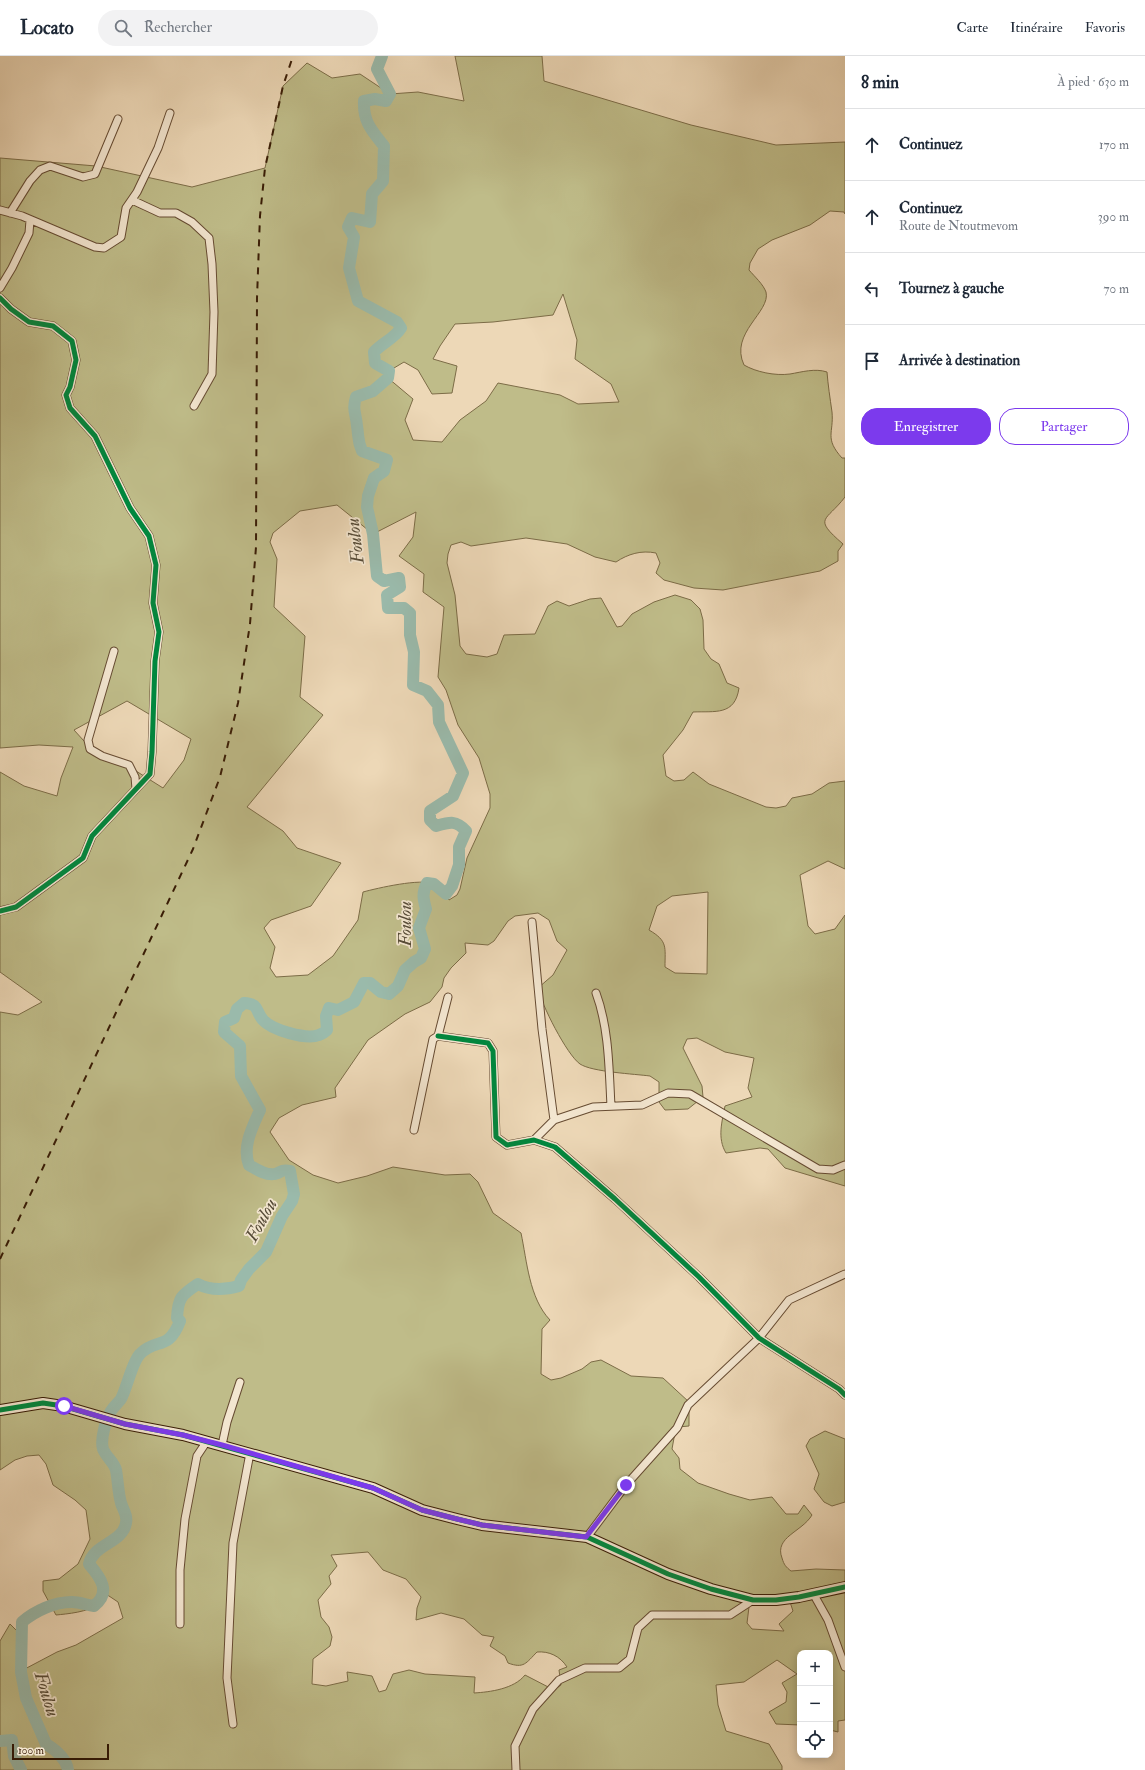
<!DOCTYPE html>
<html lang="fr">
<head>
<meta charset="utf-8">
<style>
	body { margin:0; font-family:"IM FELL Double Pica",serif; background:#f2f2f3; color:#1f2937 }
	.controls { position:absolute; right:12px; bottom:12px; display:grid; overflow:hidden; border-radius:8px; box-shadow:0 2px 10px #0003 }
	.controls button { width:36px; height:36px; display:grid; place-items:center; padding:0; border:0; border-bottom:1px solid #e0e1e3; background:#fff; color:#1f2937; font:20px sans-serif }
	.scale { position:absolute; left:12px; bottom:10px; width:97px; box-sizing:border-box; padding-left:4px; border:2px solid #391c05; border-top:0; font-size:11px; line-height:14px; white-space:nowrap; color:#391c05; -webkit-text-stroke:3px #f3e6d0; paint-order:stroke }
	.stop { position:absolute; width:12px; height:12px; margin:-9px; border:3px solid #7c3aed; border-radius:50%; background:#fff }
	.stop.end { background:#7c3aed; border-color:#fff; box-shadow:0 1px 4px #0008 }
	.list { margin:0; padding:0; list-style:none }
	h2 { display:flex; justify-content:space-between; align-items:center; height:52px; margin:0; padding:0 16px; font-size:17px }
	h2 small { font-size:13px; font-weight:400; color:#747a83 }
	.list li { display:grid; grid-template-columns:26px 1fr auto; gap:12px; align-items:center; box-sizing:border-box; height:72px; padding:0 16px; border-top:1px solid #e0e1e3 }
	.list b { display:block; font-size:15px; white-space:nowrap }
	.list p { margin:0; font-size:13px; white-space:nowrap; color:#747a83 }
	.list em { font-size:13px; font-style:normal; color:#747a83 }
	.actions { display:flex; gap:8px; padding:12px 16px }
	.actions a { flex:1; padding:9px 0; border:1px solid #7c3aed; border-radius:16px; text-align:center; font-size:14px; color:#7c3aed }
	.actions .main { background:#7c3aed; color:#fff }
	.icon { flex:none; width:22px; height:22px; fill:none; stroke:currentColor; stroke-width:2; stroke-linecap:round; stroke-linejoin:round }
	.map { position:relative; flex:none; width:845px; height:1714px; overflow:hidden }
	header { display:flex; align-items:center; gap:24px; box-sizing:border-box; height:56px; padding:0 20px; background:#fff; border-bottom:1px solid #e0e1e3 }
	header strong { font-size:19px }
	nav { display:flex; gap:22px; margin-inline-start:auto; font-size:14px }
	.search { width:280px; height:36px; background:#f2f2f3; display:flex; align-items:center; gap:10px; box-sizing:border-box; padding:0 14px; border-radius:22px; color:#747a83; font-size:15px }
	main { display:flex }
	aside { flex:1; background:#fff }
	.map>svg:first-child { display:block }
	.green { fill:#bfbc89; stroke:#7c6c47; fill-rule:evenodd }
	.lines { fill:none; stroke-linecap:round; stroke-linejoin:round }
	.river { stroke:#9abaab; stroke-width:12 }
	.street-casing { stroke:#664b32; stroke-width:9 }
	.secondary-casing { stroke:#391c05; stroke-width:12 }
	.street { stroke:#f3e6d0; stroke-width:7 }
	.secondary { stroke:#f3e6d0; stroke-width:10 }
	.rail { stroke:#391c05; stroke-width:2; stroke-dasharray:7 7; stroke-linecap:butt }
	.cycleway-casing { stroke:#f3e6d0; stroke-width:8 }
	.cycleway { stroke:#00873e; stroke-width:5 }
	.route { stroke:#7c3aed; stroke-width:5 }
	.labels { text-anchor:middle; stroke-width:3.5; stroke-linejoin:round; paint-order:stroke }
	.water-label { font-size:18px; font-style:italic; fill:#564b37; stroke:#f3e6d0 }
</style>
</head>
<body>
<header>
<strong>Locato</strong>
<div class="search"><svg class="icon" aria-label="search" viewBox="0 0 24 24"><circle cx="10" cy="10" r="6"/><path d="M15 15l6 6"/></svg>Rechercher</div>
<nav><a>Carte</a><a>Itinéraire</a><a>Favoris</a></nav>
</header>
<main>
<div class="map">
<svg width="845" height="1714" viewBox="0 0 845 1714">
	<rect width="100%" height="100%" fill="#edd8b7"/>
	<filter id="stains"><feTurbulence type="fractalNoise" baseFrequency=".005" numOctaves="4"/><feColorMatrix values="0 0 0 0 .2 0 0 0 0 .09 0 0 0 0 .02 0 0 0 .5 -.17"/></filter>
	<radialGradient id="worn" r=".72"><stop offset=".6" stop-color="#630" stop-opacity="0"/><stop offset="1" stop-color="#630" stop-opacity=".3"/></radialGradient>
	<!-- green -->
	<path class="green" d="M455 0H542L544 25 691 69 776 89 845 86V158L844 156 830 155 810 169 772 184 758 193 750 207 749 214C755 221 763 228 766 236 771 256 729 277 744 309 756 316 775 320 790 318 802 316 815 312 827 316 828 329 830 342 832 356 834 377 824 382 842 402H845V441C826 466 812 461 843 488L838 495V505L820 515 723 534 694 532 664 524 656 517 660 507 656 497C641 494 628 498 616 506L595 501 567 488 526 482 471 490 461 486 451 489 448 498 447 507 455 539 460 590 466 598 487 601 497 598 504 579 535 578 548 550 557 545 569 550 590 543 601 542 617 571 622 570 632 558 654 546 675 539 691 544 700 553 703 564 704 593 711 603 719 608 727 627 739 632C735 660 715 655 693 656L683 674 663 699 666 720 674 725 684 724 693 716 709 728 766 751 776 752 786 750 792 742 812 738 829 727 845 725V813L828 805 800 819 808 870 815 878 835 873 845 859V1130L785 1112 768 1093 760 1092 726 1097C717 1082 722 1066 725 1050L752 1041 748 1032 754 1002 725 996 697 982 687 983 683 992 702 1030 703 1041 688 1053 665 1054 659 1046V1026L650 1020C635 1018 592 1016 580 1008 567 999 541 948 538 932L553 919 567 894 557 885 549 864 538 857 515 860 508 865 494 885 488 889 465 887 466 897 451 912 444 922 442 931 430 946 405 958 368 984 335 1032 336 1041 302 1049 279 1062 270 1076 289 1104 313 1119 338 1127 367 1120 393 1111 445 1119 470 1118 478 1126 493 1157 521 1177C527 1205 529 1242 550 1264L542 1273 541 1318 551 1324 561 1322 582 1313 591 1306 601 1304 631 1320 663 1322 689 1346V1370L678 1371 674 1382 672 1393 679 1402 680 1413 698 1427 729 1438 750 1444 772 1441 786 1458H798L804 1449 812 1459C802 1476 774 1481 782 1502 784 1509 786 1511 791 1515L816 1513 845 1514V1664L838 1665V1676L830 1674V1597H800V1669L776 1668 769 1656 786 1646 787 1636 782 1627 797 1618 777 1604 744 1626 716 1629 718 1649 726 1675 769 1688 782 1710V1714H0V1585L10 1568 21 1579V1615L57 1596 76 1589 123 1562 118 1546 103 1536C101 1539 100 1544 97 1548 90 1556 66 1558 56 1559L43 1535V1525L59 1523 78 1508 90 1483 86 1454 75 1444 53 1429 46 1408 39 1399 27 1400 15 1404 0 1414V956L18 959 42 946 0 916V716L24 730 57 740 61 722 73 691 39 689 0 692V102L96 110 192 131 265 112 283 30 307 7 332 22 360 18 390 38 418 36 464 45ZM563 238 577 284 575 303 611 328 619 346 578 348 560 339 498 327 486 345 460 364 442 386 413 384 405 364 413 343 388 322 389 315 404 306 418 314 432 338 452 337 457 310 433 303 440 290 455 268 493 266 553 259ZM337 449 373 478 416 456 413 481 399 500 424 518 423 536 444 551 438 621 446 634 458 669 479 702 490 738V752L467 802 460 833 457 839 449 844C446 838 441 831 434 828 421 822 378 832 363 836L358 864 333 900 308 919 276 921 270 912 275 891 264 872 271 864 311 850 341 807 297 792 283 775 247 751 323 659 300 641 305 580 274 551 277 503 270 486 273 477 300 455ZM127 645 191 683 184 704 163 732 136 715 94 696 74 674ZM708 836 707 918 675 917 665 911C665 891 668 885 649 874L657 850 672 840ZM368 1496 383 1514 406 1523 421 1541 417 1552 416 1564 441 1557 464 1563 482 1579 494 1581 490 1590 505 1600 508 1607C524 1613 526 1607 537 1596 549 1595 560 1600 567 1611L559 1614 561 1629 554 1634 525 1619C514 1633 490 1636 474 1637L475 1621 425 1618 409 1614 393 1618 386 1634 379 1636 372 1620 347 1616 348 1625 326 1630 312 1628 313 1603 330 1590 332 1581 329 1571 321 1561 318 1544 331 1528 329 1520 337 1510 331 1499ZM789 1543 793 1555 779 1568 784 1575 752 1573 747 1567 749 1551 753 1544Z
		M825 1375 845 1383V1446L832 1450 824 1446 814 1433 819 1418 806 1390 810 1383Z"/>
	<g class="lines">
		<!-- river -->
		<path class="river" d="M0 1685 12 1684 14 1700 21 1714
			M68 1714C66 1702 56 1694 46 1688L26 1642 21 1616 22 1566C35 1555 54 1546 72 1546 79 1546 87 1549 94 1550 112 1536 100 1521 89 1508 93 1488 123 1487 126 1467 128 1459 123 1454 121 1447 118 1436 118 1425 116 1414 114 1406 106 1401 103 1393 100 1383 106 1364 111 1355 114 1350 118 1347 121 1343 127 1332 132 1306 140 1298 156 1281 168 1296 180 1265L177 1262C178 1242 181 1239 198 1228 211 1235 225 1234 239 1230L241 1224 249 1213 266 1196 282 1160 292 1145 294 1138 290 1115C280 1113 283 1116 275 1118 266 1120 256 1113 249 1109 242 1091 252 1072 260 1054L241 1020 240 990 224 976 225 966 234 962 237 953 244 947C260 948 255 955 263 964 272 974 306 984 319 979 322 978 325 976 327 974L326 960 329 952 338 954 354 946 364 927H370L381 936 389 938 398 930 405 914 414 906 421 902 425 893 419 872 426 853C423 842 422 837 427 827L434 828 446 838 452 830 459 809V791L466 775C456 764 450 766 436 770L430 764V755L453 740 463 717 439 666 438 649 427 635 413 629 414 596 410 579V557L404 552H388L387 539 400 531 399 522 384 525 377 520 373 478 367 451 368 440 374 422 384 415 387 404 362 395C357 383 359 382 357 370 356 357 352 354 356 341L373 335 388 322 389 315 375 307 374 296C382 287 395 282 401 272L397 266 358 245 349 212 354 181 348 171 352 162 370 166 372 138 383 125 384 90C372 75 363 66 364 45L375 43 386 45 390 38 377 13 382 0"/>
		<!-- street casing -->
		<g class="street-casing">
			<path id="street" d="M132 144 160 157H176L192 166 209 182 212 208 214 256 212 318 194 350
				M0 154 22 160 95 191 104 192 121 181 126 152 137 136 158 92 170 57
				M10 157 30 125 40 114 50 110 83 121 95 118 118 63
				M0 232 12 212 29 177 30 164
				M0 242 11 253 29 266 53 270 72 285 76 304 70 331 66 339 70 352 95 380 130 452 149 480 156 509 153 547 159 576 155 605 152 696 150 718 92 780 83 802 16 851 0 855
				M114 595 88 684 90 693 102 700 129 709 135 721 136 733
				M532 866 542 973 554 1064
				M596 937C609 972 609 1013 611 1050
				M438 980 488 987 493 995 496 1081 507 1089 534 1084 555 1091 615 1143 699 1221 759 1282 839 1333 845 1339
				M414 1074 433 983 438 980 448 941
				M534 1084 554 1064 593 1051 642 1049 668 1037 690 1038 818 1113 833 1114 845 1109
				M222 1389 227 1366 240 1326
				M587 1481 626 1429 677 1372 688 1349 759 1282 789 1244 845 1218
				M814 1539 828 1564 845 1611
				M180 1568V1514L185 1463 197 1400 207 1385
				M233 1668 227 1622 233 1487 250 1397
				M516 1714 515 1690 533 1653 559 1624 585 1612H619L630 1603 638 1572 652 1559H730L753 1544"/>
		</g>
		<!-- secondary casing -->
		<g class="secondary-casing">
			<path id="secondary" d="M0 1354 43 1347 63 1350 125 1368 183 1379 373 1432 422 1454 457 1463 482 1469 587 1481 668 1518 711 1533 753 1544H776L799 1541 845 1531"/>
		</g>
		<!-- street -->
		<use href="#street" class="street"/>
		<!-- secondary -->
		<use href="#secondary" class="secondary"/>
		<!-- rail -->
		<path class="rail" d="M0 1203 193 793 220 721 238 647 250 568 256 491 257 242 260 160 265 112 283 30 293 0"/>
		<!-- cycleway casing -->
		<g class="cycleway-casing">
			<path id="cycleway" d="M0 242 11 253 29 266 53 270 72 285 76 304 70 331 66 339 70 352 95 380 130 452 149 480 156 509 153 547 159 576 155 605 152 696 150 718 92 780 83 802 16 851 0 855
				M438 980 488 987 493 995 496 1081 507 1089 534 1084 555 1091 615 1143 699 1221 759 1282 839 1333 845 1339
				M0 1354 43 1347 63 1350 125 1368 183 1379 373 1432 422 1454 457 1463 482 1469 587 1481 668 1518 711 1533 753 1544H776L799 1541 845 1531"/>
		</g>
		<!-- cycleway -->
		<use href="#cycleway" class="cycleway"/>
	</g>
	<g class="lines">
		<!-- route -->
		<path class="route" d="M64 1350 125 1368 183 1379 222 1389 373 1432 422 1454 457 1463 482 1469 586 1481 626 1429"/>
	</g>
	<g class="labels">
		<!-- water labels -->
		<g class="water-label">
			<text transform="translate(355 485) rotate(-97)" y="6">Foulou</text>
			<text transform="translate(405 868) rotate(-90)" y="6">Foulou</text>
			<text transform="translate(261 1164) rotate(-61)" y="6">Foulou</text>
			<text transform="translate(47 1638) rotate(73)" y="6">Foulou</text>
		</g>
	</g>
	<rect width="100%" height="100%" filter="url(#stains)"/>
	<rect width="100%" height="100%" fill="url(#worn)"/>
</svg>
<div class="controls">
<button>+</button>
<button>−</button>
<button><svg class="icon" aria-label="locate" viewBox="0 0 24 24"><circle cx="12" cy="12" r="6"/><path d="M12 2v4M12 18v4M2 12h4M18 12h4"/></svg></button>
</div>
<div class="scale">100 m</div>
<div class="stop" style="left:64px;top:1350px"></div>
<div class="stop end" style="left:626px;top:1429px"></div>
</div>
<aside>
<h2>8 min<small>À pied · 630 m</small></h2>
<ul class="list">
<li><svg class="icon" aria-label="ahead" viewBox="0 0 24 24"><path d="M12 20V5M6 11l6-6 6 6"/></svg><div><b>Continuez</b></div><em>170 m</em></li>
<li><svg class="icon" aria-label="ahead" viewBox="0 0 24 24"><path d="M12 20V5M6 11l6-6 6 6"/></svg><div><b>Continuez</b><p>Route de Ntoutmevom</p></div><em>390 m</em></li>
<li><svg class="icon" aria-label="left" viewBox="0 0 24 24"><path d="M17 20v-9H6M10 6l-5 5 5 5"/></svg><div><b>Tournez à gauche</b></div><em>70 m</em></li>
<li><svg class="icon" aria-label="arrive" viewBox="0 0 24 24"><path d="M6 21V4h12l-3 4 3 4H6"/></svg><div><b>Arrivée à destination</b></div></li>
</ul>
<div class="actions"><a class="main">Enregistrer</a><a>Partager</a></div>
</aside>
</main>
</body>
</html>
